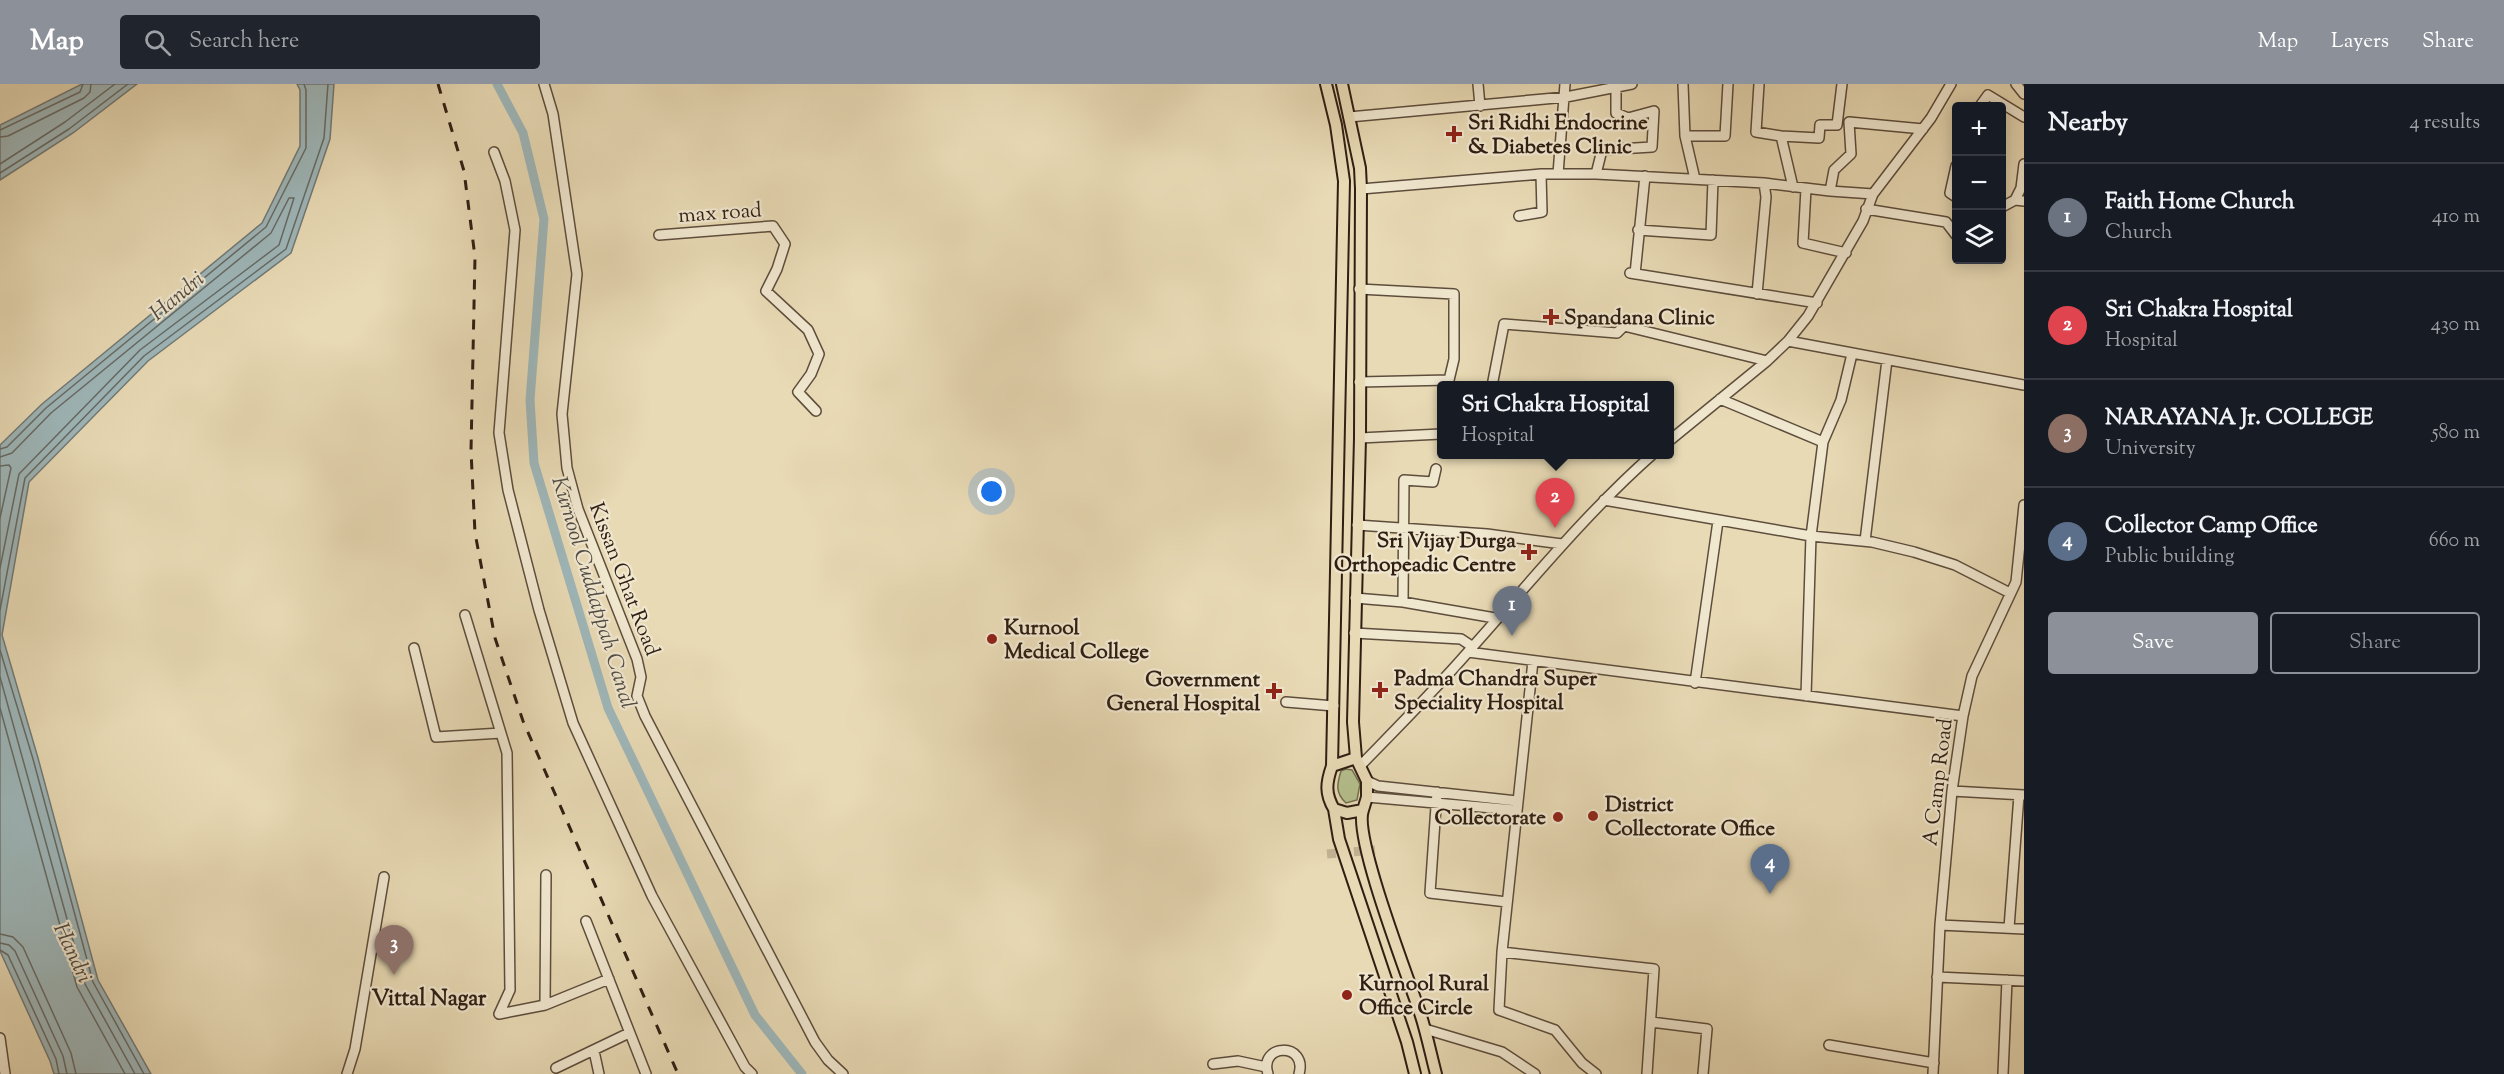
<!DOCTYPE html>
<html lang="en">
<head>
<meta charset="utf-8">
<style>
	body { margin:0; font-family:"Sorts Mill Goudy",serif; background:#20242c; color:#f1f3f6 }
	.controls { position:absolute; right:18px; top:18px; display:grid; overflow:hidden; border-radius:6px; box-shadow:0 3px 15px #0003 }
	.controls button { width:54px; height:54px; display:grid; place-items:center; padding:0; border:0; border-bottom:2px solid #363941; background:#171b24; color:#f1f3f6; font:30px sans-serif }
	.you { position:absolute; left:992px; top:408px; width:21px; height:21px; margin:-15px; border:4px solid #fff; border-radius:50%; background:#1a73e8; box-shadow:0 0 0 9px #1a73e833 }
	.badge { display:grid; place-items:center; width:39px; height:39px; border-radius:50%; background:#8c9099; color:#fff; font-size:20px; font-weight:700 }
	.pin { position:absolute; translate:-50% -50px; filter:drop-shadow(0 2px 3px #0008) }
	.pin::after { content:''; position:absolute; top:32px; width:21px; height:18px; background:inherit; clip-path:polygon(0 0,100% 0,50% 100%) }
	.popup { position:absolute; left:1437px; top:297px; width:237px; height:78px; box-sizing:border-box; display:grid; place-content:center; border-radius:6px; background:#171b24; filter:drop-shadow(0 2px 4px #0005); font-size:20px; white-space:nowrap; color:#9ea1a6 }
	.popup b { font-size:22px; color:#f1f3f6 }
	.popup::after { content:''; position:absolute; left:50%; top:100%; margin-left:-12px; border:12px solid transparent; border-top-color:#171b24 }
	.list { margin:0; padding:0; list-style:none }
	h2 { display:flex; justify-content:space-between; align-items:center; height:78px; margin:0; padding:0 24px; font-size:26px }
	h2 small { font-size:20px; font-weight:400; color:#9ea1a6 }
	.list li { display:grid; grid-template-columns:39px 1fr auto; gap:18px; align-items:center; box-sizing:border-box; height:108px; padding:0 24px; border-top:2px solid #363941 }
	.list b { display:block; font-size:22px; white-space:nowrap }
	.list p { margin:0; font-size:20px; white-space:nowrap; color:#9ea1a6 }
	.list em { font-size:20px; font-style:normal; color:#9ea1a6 }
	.actions { display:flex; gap:12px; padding:18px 24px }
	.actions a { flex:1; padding:14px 0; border:2px solid #8c9099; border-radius:6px; text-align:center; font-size:21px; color:#8c9099 }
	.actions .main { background:#8c9099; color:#fff }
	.icon { flex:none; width:33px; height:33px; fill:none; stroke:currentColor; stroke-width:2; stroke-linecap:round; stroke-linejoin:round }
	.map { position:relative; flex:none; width:2024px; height:990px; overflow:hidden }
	header { display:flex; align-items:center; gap:36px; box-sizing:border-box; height:84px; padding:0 30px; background:#8c9099; color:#fff }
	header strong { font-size:28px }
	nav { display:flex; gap:33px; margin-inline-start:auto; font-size:21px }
	.search { width:420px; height:54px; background:#20242c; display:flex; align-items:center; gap:15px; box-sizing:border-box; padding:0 21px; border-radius:6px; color:#9ea1a6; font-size:22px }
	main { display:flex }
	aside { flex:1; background:#171b24 }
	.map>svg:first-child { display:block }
	.green { fill:#b5c08e; stroke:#726f50; stroke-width:1.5 }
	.water { fill:#9eb7ba; stroke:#727a77; stroke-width:1.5 }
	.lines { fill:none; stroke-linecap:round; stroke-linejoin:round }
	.shore { stroke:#666a66; stroke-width:1.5 }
	.canal { stroke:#9eb7ba; stroke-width:9 }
	.minor-tunnel { stroke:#c3b495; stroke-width:9; stroke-dasharray:9 4.5; stroke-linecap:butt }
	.minor-casing { stroke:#5d4d3c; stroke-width:12 }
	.major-casing { stroke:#2f1e13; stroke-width:14 }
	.minor { stroke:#f0e7cf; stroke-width:9 }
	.major { stroke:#e8dab5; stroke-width:10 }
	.rail { stroke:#2f1e13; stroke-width:3; stroke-dasharray:10 10; stroke-linecap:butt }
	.poi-dot { fill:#8f2418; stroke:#f0e7cf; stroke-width:2 }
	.labels { text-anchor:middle; stroke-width:4.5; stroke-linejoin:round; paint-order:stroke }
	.poi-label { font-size:21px; font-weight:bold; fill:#2f1e13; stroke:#f0e7cf; text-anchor:start }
	.street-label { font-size:21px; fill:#2f1e13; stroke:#f0e7cf }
	.water-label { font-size:22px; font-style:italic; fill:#504c45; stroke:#f0e7cf }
	.neighbourhood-label { font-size:22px; font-weight:bold; fill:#2f1e13; stroke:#f0e7cf }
</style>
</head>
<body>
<header>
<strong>Map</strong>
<div class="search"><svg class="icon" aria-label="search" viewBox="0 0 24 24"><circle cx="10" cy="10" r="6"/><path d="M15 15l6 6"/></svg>Search here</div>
<nav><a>Map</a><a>Layers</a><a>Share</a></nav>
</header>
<main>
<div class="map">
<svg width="2024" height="990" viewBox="0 0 2024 990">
	<rect width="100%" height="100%" fill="#e8dab5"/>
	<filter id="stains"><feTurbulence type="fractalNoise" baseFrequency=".00333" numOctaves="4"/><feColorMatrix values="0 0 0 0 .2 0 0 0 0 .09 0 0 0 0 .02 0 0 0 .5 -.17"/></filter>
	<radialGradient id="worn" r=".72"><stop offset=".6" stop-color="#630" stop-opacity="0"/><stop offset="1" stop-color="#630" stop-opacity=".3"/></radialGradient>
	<!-- green -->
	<path class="green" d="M1346 685 1352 686 1360 700 1357 716 1346 719C1335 709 1337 700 1341 687Z"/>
	<!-- water -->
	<path class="water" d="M82 0H137L73 49 0 96V41Z
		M297 0H334L330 55 291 169 148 277 29 398 2 551 38 674 98 896 151 990H54L50 977 0 867V361L42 320 262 139 300 62V6Z"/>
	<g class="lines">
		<!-- shore -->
		<path class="shore" d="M0 46 80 8 83 0
			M0 53 8 52 84 14 90 8 91 0
			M0 80 65 38 115 0
			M0 89 69 45 128 0
			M0 365 7 363 46 324 266 143 306 64V6L304 0
			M0 373 12 369 51 329 271 149 289 114H294L279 161 140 266 19 390 0 484
			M0 382 9 381 11 384 0 434
			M0 526 25 394 144 272 286 165 324 54 328 0
			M0 566 33 675 93 898 144 990
			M0 593 85 900 135 990
			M0 624 77 903 125 990
			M0 850 13 853 23 863 71 969 76 990
			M0 859 9 861 15 867 63 972 67 990
			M0 866 8 871 56 975 59 990"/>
		<!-- canal -->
		<path class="canal" d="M497 0 523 49 544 135 530 316 534 379 608 624 755 931 802 990"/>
		<!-- minor-tunnel -->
		<path class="minor-tunnel" d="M1327 770 1375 766"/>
		<!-- minor casing -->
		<g class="minor-casing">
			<path id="minor" d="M544 0 553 30 577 190 562 330 567 384 578 425 637 575 641 593 637 612 645 632 815 958 828 976 843 990
				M1478 0 1480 22
				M1683 0 1685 52 1695 95
				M1759 0 1756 48 1781 52 1793 103
				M2016 0 2024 10
				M1980 22 1988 11 2024 33
				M1349 33 1566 13 1632 0
				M1685 52H1725L1728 0
				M1781 52 1819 54 1820 41H1837L1842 0
				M494 68 505 97 515 146 499 349 508 406 539 526 573 639 652 812 745 983 752 990
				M1956 82 1950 109 1956 113
				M1558 90 1565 0
				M1596 90 1602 66 1652 63 1654 27 1628 34 1616 29V4
				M1361 105 1541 90H1596L1764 99 1830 107 1873 110
				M1806 105 1803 159 1846 169
				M1830 107 1834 86 1851 70 1849 38 1923 45
				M2015 116 2021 104 2024 80
				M2002 123 2015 116 2024 117
				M1866 125 1946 138 1956 151
				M1519 132 1542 128 1541 90
				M1638 146 1711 151 1713 96
				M659 151 773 142 785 160 777 185 766 207 808 246 819 270 811 290 798 308 816 327
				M1630 189 1817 219
				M1635 190 1645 92
				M1359 205 1454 210V275L1449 296 1359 298
				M1757 210 1766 113 1764 99
				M1788 257 2024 301
				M1492 302 1504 240 1617 249 1624 242 1767 277
				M1720 315 1823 358 1811 452 1806 612
				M1360 354 1441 350
				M1669 357 1767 277 1788 257 1808 232 1863 137 1873 110 1931 34 1951 0
				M1823 358 1841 316 1852 270
				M1436 385 1433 398 1404 396 1403 518 1495 534
				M1604 416 1811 452 1872 458 1914 468 1955 481 2010 509
				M1357 441 1487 450 1562 460
				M1865 457 1887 276
				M1355 514 1403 518
				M465 531 507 669 510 906 499 930 545 921
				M1354 549 1461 555 1473 563
				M414 564 436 653 501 649
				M1468 568 1963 632
				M1533 577 1502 868 1654 885 1647 990
				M1695 599 1718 437
				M1286 618 1334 622
				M1361 681C1397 644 1434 607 1468 568 1528 501 1585 430 1653 370
				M1367 697 1378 702 1517 717
				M1952 707 2024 711
				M1437 708 1430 809 1507 818
				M1367 713 1515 726
				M546 791 545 921 609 895
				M586 837 646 990
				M1940 841 2024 845
				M2009 844 2019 711
				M1502 868 1499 926 1555 946 1582 979 1596 990
				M1937 893 2024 897
				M1651 938 1707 945 1703 990
				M1425 945 1502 968 1535 990
				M0 954 5 990
				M1829 961 1934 979
				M594 967 599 990
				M1213 980 1238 977 1266 983
				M556 984 629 949
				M347 990 355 965 384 793
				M1268 990C1258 959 1308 958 1299 990
				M1933 990 1940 841 1952 707 1963 632 1972 592 2016 498 2024 421
				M2003 990 2007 896"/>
		</g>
		<!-- major casing -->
		<g class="major-casing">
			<path id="major" d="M1326 0 1336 41 1344 97 1332 682
				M1342 0 1360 84 1361 105 1360 354 1353 638 1356 674 1367 697V713L1363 726 1347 729 1334 725C1325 710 1326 699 1332 682L1356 674
				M1334 725 1339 755 1407 958 1415 990
				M1363 726C1353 753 1410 898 1421 932 1427 951 1431 971 1436 990"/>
		</g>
		<!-- minor -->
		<use href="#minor" class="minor"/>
		<!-- major -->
		<use href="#major" class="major"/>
		<!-- rail -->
		<path class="rail" d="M438 0 464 87 475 173 471 367 475 449 495 554 523 637 678 990"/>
	</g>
	<!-- markers -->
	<g class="poi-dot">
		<path d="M1451 41h6v6h6v6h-6v6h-6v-6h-6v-6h6z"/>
		<path d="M1548 224h6v6h6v6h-6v6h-6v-6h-6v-6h6z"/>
		<path d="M1526 459h6v6h6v6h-6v6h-6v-6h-6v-6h6z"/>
		<circle cx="992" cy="555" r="6"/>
		<path d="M1377 597h6v6h6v6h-6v6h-6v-6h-6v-6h6z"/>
		<path d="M1271 598h6v6h6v6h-6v6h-6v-6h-6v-6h6z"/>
		<circle cx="1593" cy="732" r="6"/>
		<circle cx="1558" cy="733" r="6"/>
		<circle cx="1347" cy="911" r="6"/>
	</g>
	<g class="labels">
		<!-- poi labels -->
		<g class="poi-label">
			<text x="1468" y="45">Sri Ridhi Endocrine<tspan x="1468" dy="24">&amp; Diabetes Clinic</tspan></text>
			<text x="1564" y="240">Spandana Clinic</text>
			<text x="1516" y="463" text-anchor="end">Sri Vijay Durga<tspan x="1516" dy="24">Orthopeadic Centre</tspan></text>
			<text x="1004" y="550">Kurnool<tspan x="1004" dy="24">Medical College</tspan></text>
			<text x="1394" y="601">Padma Chandra Super<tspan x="1394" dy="24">Speciality Hospital</tspan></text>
			<text x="1260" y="602" text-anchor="end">Government<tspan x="1260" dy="24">General Hospital</tspan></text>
			<text x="1605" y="727">District<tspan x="1605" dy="24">Collectorate Office</tspan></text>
			<text x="1546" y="740" text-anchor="end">Collectorate</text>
			<text x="1359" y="906">Kurnool Rural<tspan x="1359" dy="24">Office Circle</tspan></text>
		</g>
		<!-- street labels -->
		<g class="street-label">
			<text transform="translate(720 128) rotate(-4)" y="7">max road</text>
			<text transform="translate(625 495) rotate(69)" y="7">Kissan Ghat Road</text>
			<text transform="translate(1937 698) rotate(-83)" y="7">A Camp Road</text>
		</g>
		<!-- water labels -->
		<g class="water-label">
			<text transform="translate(176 211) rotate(-40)" y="8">Handri</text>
			<text transform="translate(595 508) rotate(73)" y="8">Kurnool Cuddappah Canal</text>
			<text transform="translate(74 868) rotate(65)" y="8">Handri</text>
		</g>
		<!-- neighbourhood labels -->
		<g class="neighbourhood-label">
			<text x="429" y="921">Vittal Nagar</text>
		</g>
	</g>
	<rect width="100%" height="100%" filter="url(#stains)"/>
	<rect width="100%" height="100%" fill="url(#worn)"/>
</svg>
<div class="controls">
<button>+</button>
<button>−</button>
<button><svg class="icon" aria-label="layers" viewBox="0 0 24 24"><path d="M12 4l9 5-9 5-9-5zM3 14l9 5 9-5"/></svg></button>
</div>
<div class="you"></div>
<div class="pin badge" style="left:1512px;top:552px;background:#6b7280">1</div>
<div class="pin badge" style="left:1555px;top:444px;background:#e0444e">2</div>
<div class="popup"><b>Sri Chakra Hospital</b>Hospital</div>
<div class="pin badge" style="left:394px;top:891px;background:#8d6e63">3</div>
<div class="pin badge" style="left:1770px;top:810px;background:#5c6f8a">4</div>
</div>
<aside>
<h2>Nearby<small>4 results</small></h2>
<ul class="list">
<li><span class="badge" style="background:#6b7280">1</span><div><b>Faith Home Church</b><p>Church</p></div><em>410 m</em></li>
<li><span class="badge" style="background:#e0444e">2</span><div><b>Sri Chakra Hospital</b><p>Hospital</p></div><em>430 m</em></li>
<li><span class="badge" style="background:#8d6e63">3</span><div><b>NARAYANA Jr. COLLEGE</b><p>University</p></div><em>580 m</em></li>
<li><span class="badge" style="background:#5c6f8a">4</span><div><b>Collector Camp Office</b><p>Public building</p></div><em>660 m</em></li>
</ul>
<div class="actions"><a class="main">Save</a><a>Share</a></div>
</aside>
</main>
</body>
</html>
